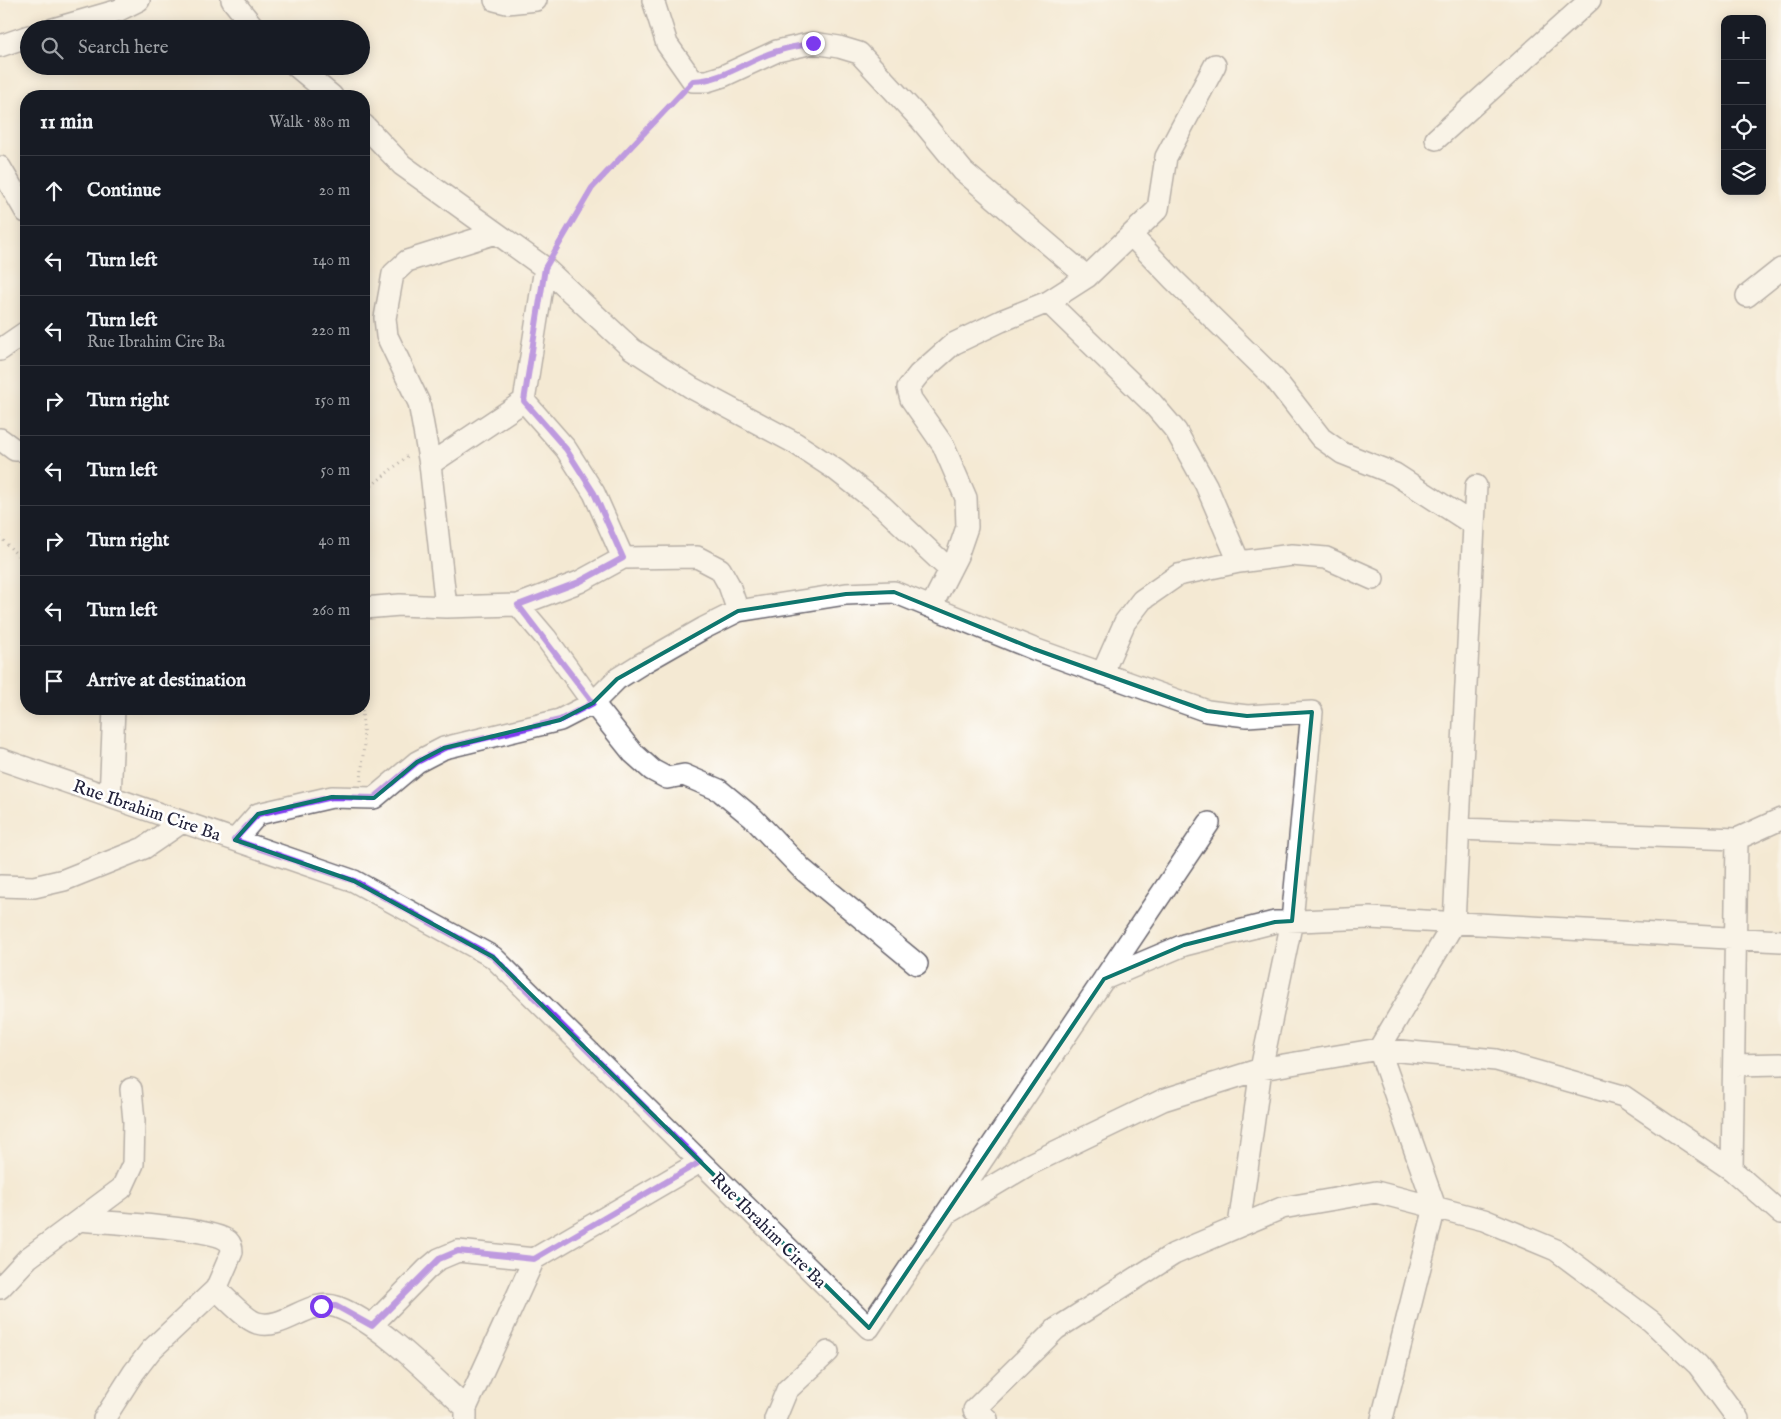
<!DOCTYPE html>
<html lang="en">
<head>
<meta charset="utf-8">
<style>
	body { margin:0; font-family:"IM FELL English",serif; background:#242831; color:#f1f3f6 }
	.controls { position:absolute; right:15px; top:15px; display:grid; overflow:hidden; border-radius:10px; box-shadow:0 2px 12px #0003 }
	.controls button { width:45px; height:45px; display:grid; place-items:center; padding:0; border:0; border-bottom:1px solid #363941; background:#171b24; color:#f1f3f6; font:25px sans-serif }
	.stop { position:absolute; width:15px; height:15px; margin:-11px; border:4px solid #7c3aed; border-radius:50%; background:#fff }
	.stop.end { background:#7c3aed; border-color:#fff; box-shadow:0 1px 5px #0008 }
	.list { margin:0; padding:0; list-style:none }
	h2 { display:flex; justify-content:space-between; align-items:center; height:65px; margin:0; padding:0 20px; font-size:21px }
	h2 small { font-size:16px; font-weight:400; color:#9ea1a6 }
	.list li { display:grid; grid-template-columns:32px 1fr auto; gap:15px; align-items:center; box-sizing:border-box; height:70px; padding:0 20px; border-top:1px solid #363941 }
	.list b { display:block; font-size:19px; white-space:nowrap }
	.list p { margin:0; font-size:16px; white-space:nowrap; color:#9ea1a6 }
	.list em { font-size:16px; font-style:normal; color:#9ea1a6 }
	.icon { flex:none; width:28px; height:28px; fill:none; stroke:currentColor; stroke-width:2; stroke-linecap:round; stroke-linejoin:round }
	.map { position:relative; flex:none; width:1781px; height:1419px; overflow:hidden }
	.search { position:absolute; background:#171b24; box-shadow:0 2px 12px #0003; left:20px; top:20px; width:350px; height:55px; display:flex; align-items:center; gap:12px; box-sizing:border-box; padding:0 18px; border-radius:28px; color:#9ea1a6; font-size:19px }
	.panel { position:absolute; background:#171b24; box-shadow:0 2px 12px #0003; left:20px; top:90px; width:350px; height:625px; border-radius:20px }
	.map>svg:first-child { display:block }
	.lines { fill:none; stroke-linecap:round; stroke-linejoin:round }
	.minor-casing { stroke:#6c6870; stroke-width:24 }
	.path { stroke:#6c6870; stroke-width:3; stroke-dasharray:1 4; stroke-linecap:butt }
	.minor { stroke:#fff; stroke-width:21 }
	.route { stroke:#7c3aed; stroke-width:6 }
	.marked { fill:none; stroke:#0f766e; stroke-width:4; stroke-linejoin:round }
	.labels { text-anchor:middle; stroke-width:5; stroke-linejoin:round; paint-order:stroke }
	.street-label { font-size:18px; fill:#22223b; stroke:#fff }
</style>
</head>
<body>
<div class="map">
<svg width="1781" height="1419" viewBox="0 0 1781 1419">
	<rect width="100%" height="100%" fill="#fff"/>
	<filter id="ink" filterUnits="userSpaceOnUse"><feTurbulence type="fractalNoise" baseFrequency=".02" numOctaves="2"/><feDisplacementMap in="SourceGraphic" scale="10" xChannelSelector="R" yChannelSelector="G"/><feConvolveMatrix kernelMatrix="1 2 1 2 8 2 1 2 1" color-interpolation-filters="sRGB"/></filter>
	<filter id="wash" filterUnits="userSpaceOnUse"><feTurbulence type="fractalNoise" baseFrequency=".0096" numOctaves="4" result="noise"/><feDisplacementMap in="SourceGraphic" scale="20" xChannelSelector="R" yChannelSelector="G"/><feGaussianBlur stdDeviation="1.12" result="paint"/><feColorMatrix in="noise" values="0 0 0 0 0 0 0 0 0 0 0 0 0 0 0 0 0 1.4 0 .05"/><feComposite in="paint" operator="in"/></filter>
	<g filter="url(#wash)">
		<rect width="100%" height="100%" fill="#f4e9d3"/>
	</g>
	<g filter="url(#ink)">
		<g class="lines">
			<!-- minor casing -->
			<g class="minor-casing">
				<path id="minor" d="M232 0 255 29
					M495 0 507 3 536 0
					M653 0 667 44 693 81H707L723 76 777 51 813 43 839 47 859 53 921 120 963 171 1087 277
					M53 29 119 10 139 0
					M0 46 29 36
					M296 66 332 96
					M364 125 402 165 545 268 632 349 692 388 795 443 836 470 882 506 950 570
					M1436 139 1590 0
					M0 167 26 212
					M1132 236 1174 280 1275 379 1321 438 1342 453 1395 474 1474 525
					M545 268 524 401 566 449 594 493 623 558
					M1747 296 1781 269
					M1048 302 1152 403 1176 431 1206 485 1239 562
					M0 350 26 332
					M0 439 15 450H26
					M430 464 524 401
					M518 605 546 638 593 703 633 753 652 770 667 778 684 775 719 790 753 818 802 869 917 964
					M932 605 957 556 967 527 966 498 943 445 911 399 908 388 919 374 953 344 1001 321 1048 302 1087 277 1158 209 1166 157 1215 65
					M446 607 430 464 419 403 387 336 385 318 393 274 407 261 496 233
					M364 608 400 605 446 607 518 605 579 582 623 558 697 557 720 569 729 585 738 611
					M1102 674 1125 622 1142 600 1178 575 1239 562 1292 555 1326 558 1373 579
					M0 759 354 881 493 957 869 1328 1209 823
					M110 797 114 709
					M1459 829 1737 839 1781 819
					M235 840 258 814 332 797 374 798 417 762 444 748 560 720 593 703 617 679 641 664 704 628 738 611 846 594 894 592 1034 649 1207 711 1247 716 1312 712 1292 921 1261 1069 1239 1226
					M0 886 34 887 64 880 144 848 182 822
					M1104 979 1184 945 1275 922 1370 918 1781 941
					M1734 1065 1781 1064
					M1732 1170 1737 839
					M951 1211 1028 1165 1163 1100 1261 1069 1379 1049 1496 1060 1623 1096 1732 1170 1781 1213
					M81 1220C108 1223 212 1227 228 1241 231 1244 232 1247 232 1252L216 1289 151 1350 134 1372 104 1419
					M0 1288 28 1258 122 1188 133 1164 134 1121 131 1089
					M216 1289C226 1298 246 1320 257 1323 284 1331 310 1297 337 1307 382 1324 430 1375 466 1408V1419
					M372 1325 427 1269 439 1259 458 1251 534 1259
					M466 1408 534 1259 700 1162
					M775 1419 787 1390 828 1352
					M987 1419 974 1410 1056 1329 1174 1254 1282 1208 1376 1192 1484 1220 1556 1250 1651 1321 1698 1365 1738 1419
					M1382 1419 1435 1207 1379 1049 1454 923 1476 486"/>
			</g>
			<!-- path -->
			<path class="path" d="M554 252 592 189 681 94
				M364 492 410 454
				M0 537 26 564
				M361 781 364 743 362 709"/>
			<!-- minor -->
			<use href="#minor" class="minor"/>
		</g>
	</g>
	<g class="lines" filter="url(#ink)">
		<!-- route -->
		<path class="route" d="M321 1306H336L372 1326 439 1259 458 1251 534 1259 700 1162 493 957 354 881 234 840 258 814 332 797 374 798 417 762 444 748 560 720 593 703 518 605 579 582 623 558 594 493 566 449 524 401 545 268 592 188 693 81C726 80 748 59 778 51 789 47 801 46 813 43"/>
	</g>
	<!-- marked area -->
	<path d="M0 0H1781V1419H0ZM894 592 1034 649 1207 711 1247 716 1312 712 1292 921 1275 922 1184 945 1104 979 869 1328 493 957 354 881 235 840 258 814 332 797 374 798 417 762 444 748 560 720 593 703 617 679 738 611 846 594Z" fill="#f4e9d3" fill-opacity=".55" fill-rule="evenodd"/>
	<path class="marked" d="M894 592 1034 649 1207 711 1247 716 1312 712 1292 921 1275 922 1184 945 1104 979 869 1328 493 957 354 881 235 840 258 814 332 797 374 798 417 762 444 748 560 720 593 703 617 679 738 611 846 594Z"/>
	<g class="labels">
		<!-- street labels -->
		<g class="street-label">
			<text transform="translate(147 810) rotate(19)" y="6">Rue Ibrahim Cire Ba</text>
			<text transform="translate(769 1230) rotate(45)" y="6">Rue Ibrahim Cire Ba</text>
		</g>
	</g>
</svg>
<div class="controls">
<button>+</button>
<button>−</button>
<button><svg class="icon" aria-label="locate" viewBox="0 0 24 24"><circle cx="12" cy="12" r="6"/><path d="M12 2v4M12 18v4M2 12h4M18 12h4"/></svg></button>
<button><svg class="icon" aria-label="layers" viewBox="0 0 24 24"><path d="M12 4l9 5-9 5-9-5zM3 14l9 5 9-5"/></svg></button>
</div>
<div class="stop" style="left:321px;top:1306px"></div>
<div class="stop end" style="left:813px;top:43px"></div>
<div class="search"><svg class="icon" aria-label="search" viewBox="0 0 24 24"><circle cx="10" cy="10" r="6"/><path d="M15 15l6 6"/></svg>Search here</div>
<section class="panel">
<h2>11 min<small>Walk · 880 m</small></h2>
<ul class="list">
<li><svg class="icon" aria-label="ahead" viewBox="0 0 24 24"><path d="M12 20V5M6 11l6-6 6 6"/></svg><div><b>Continue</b></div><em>20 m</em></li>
<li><svg class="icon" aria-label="left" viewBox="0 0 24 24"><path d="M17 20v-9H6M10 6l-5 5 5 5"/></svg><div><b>Turn left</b></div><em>140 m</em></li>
<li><svg class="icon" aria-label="left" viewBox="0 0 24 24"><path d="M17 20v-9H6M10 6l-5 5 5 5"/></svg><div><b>Turn left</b><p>Rue Ibrahim Cire Ba</p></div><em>220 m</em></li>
<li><svg class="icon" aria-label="right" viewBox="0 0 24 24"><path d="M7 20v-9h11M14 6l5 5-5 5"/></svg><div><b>Turn right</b></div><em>150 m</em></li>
<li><svg class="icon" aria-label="left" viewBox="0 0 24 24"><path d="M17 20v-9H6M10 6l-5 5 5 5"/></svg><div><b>Turn left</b></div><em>50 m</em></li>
<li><svg class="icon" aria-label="right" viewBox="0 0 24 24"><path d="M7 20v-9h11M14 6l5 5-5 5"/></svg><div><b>Turn right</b></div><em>40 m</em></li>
<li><svg class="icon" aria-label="left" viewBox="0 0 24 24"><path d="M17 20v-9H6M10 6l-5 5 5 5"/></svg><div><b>Turn left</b></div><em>260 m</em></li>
<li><svg class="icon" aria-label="arrive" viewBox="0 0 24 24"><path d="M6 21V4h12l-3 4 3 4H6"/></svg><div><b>Arrive at destination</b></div></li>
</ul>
</section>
</div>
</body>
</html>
